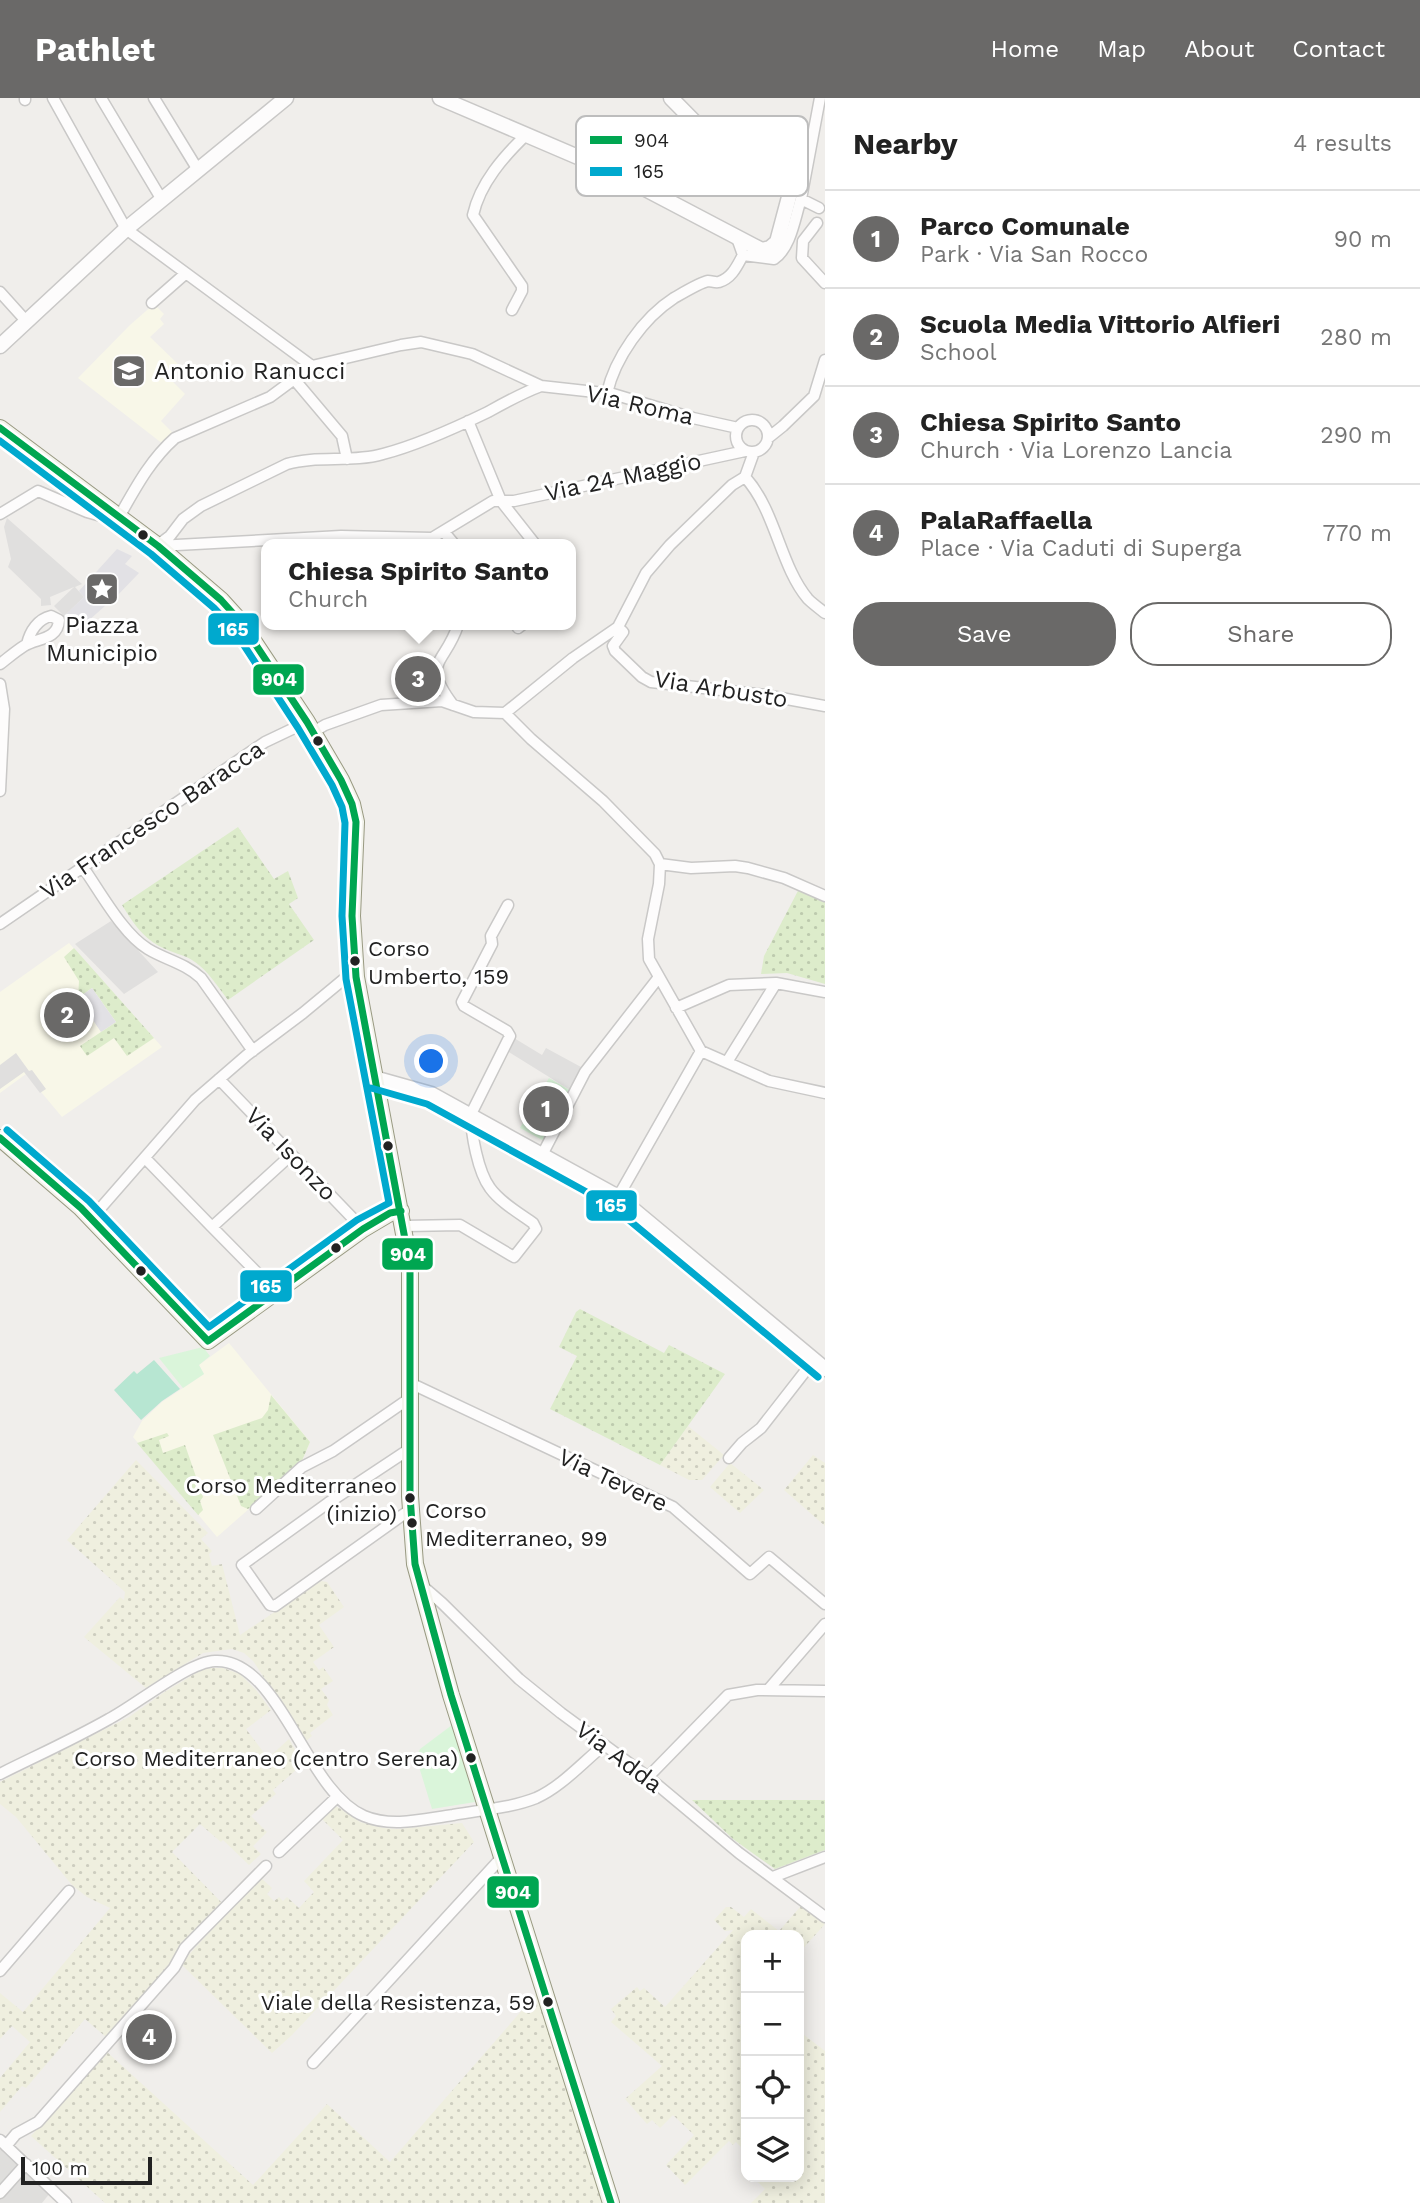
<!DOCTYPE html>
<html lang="en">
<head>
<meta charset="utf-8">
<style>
	body { margin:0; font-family:"Work Sans",sans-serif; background:#f2f2f2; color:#222 }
	.controls { position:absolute; right:21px; bottom:21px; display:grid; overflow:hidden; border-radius:14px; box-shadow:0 4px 18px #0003 }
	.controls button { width:63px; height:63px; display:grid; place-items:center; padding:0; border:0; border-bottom:2px solid #e0e0e0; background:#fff; color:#222; font:35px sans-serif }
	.scale { position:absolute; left:21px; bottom:18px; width:131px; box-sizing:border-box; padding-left:7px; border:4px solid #222; border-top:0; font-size:19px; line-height:24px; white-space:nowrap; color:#222; -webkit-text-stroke:5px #fff; paint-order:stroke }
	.you { position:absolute; left:432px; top:964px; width:24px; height:24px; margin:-18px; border:5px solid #fff; border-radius:50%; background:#1a73e8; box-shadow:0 0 0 10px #1a73e833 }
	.badge { display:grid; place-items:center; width:46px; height:46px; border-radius:50%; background:#6a6968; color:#fff; font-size:23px; font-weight:700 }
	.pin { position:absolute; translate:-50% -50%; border:4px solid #fff; box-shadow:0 2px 7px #0006 }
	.popup { position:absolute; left:261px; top:441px; width:315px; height:91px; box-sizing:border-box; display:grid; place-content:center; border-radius:14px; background:#fff; filter:drop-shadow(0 2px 5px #0005); font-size:23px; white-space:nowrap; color:#767676 }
	.popup b { font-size:26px; color:#222 }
	.popup::after { content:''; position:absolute; left:50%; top:100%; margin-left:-14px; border:14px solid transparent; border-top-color:#fff }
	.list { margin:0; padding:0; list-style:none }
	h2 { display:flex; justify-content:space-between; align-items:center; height:91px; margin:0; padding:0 28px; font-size:30px }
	h2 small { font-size:23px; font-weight:400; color:#767676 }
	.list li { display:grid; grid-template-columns:46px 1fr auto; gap:21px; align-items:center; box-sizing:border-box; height:98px; padding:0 28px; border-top:2px solid #e0e0e0 }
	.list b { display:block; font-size:26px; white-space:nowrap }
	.list p { margin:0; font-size:23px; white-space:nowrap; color:#767676 }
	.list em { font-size:23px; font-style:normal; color:#767676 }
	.actions { display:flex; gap:14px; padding:21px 28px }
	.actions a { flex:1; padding:16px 0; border:2px solid #6a6968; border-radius:28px; text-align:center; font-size:24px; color:#6a6968 }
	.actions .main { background:#6a6968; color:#fff }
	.icon { flex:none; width:38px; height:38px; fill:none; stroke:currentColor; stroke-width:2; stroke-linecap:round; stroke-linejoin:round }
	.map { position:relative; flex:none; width:825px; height:2105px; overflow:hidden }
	header { display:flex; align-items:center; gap:42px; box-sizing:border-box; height:98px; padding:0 35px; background:#6a6968; color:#fff }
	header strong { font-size:33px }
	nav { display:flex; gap:38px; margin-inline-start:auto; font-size:24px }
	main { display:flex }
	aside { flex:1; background:#fff }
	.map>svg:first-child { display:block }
	.residential { fill:#dfdedc }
	.education { fill:#f8f7e8 }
	.farmland { fill:url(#farmland-dots) }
	.grass { fill:url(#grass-dots) }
	.park { fill:#daf5da }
	.pitch { fill:#b7e6d2 }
	.parking { fill:#e0dfde }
	.plaza { fill:#e2e1e5 }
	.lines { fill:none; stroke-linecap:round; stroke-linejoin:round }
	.minor-casing { stroke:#c9c8c7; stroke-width:13 }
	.tertiary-casing { stroke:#c9c8c7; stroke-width:17 }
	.secondary-casing { stroke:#999a82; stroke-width:18 }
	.minor { stroke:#fdfcfc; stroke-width:10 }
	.tertiary { stroke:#fdfcfc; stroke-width:14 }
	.secondary { stroke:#f4f4ed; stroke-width:16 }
	.bus-1-casing { stroke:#fff; stroke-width:12 }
	.bus-2-casing { stroke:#fff; stroke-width:12 }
	.bus-1 { stroke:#00a651; stroke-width:7 }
	.bus-2 { stroke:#00a9ce; stroke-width:7 }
	.bus-dot { fill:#222; stroke:#fff; stroke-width:2.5 }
	.labels { text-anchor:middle; stroke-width:6; stroke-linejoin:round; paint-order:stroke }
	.bus-label { font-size:22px; fill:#222; stroke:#fff; text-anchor:end }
	.poi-label { font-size:24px; fill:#222; stroke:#fff; text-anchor:start }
	.street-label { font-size:24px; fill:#222; stroke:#fff }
	.key { fill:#fff; stroke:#bdbdbd; stroke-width:2 }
	.key-label { font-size:19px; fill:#222 }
	.line-badge { stroke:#fff; stroke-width:2.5 }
	.badge-label { font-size:19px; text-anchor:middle; font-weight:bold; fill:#fff }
</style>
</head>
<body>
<header>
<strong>Pathlet</strong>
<nav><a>Home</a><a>Map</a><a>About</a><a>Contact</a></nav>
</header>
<main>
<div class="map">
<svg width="825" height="2105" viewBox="0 0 825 2105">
	<defs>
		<pattern id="farmland-dots" width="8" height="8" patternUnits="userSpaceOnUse" patternTransform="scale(1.75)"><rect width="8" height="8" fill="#efefdf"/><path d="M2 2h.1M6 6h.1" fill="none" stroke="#cdcdbf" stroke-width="1.8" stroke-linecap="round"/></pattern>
		<pattern id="grass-dots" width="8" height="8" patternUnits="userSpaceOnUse" patternTransform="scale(1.75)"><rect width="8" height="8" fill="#ddeccb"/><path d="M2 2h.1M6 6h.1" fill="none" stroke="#bdcaae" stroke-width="1.8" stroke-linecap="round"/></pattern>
	</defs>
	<rect width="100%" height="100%" fill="#f0eeeb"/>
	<!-- residential -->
	<path class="residential" d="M0 2047 50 2095 42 2105H0Z"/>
	<!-- education -->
	<path class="education" d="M154 206 164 216 160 221 164 226 150 239 179 267 169 280 185 296 161 323 173 335 163 346 78 280 130 227Z
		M69 845 162 949 62 1019 26 976 0 995V894Z
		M229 1245 310 1344 301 1365 217 1439 133 1339 142 1323 162 1304 204 1276 199 1267Z"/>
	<!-- farmland -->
	<path class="farmland" d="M688 1328 724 1357 702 1382H689L660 1367Z
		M813 1357 825 1365V1428L784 1392Z
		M136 1362 208 1435 201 1441 212 1453 209 1456 212 1468 222 1466 240 1537 321 1483 327 1484 344 1509 319 1527 334 1549 313 1564 319 1572 323 1569 333 1583 321 1591 329 1602 327 1607 333 1617 310 1635 312 1638 306 1643 253 1563 244 1555 232 1551 203 1555 146 1590 84 1539 120 1499 124 1502 125 1494 67 1442Z
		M730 1365 764 1392 740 1415 710 1389Z
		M210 1570H223L240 1576 256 1592 271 1612 246 1631 268 1660 289 1641 303 1666 273 1692 276 1696 251 1718 267 1734 253 1748 261 1756 249 1767 223 1742 221 1744 200 1726 172 1754 223 1806 106 1939 85 1921 26 1990 22 1988 0 2014V1980L30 1944 12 1928 0 1941V1895L23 1914 110 1810 87 1799 72 1787 16 1719 0 1706V1684L129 1619 163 1595 201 1572Z
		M333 1706 360 1724 383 1730 398 1731 462 1725 474 1744 292 1937 272 1955 182 1867 183 1863 260 1779 272 1790 267 1796 274 1803 279 1799 283 1803 287 1799 299 1810 314 1794 304 1783 343 1742 320 1719Z
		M801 1808 825 1826 799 1855V1837H746V1916L739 1925 746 1930V2054L736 2044 733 2047 729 2043 685 2087 666 2067 694 2037 673 2017 660 2030 652 2022 647 2026 625 2001 662 1968 611 1924 616 1918 611 1911 637 1889 640 1893 644 1890 665 1909 733 1832 725 1833 714 1822 726 1809H731L744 1819 751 1811 779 1833Z
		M537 1895 603 2105H105L31 2038 107 1954 253 2087 327 2006 390 2064Z
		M799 1933 825 1953V2105H751L765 2091 753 2079H799Z"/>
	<!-- grass -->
	<path class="grass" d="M238 729 274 781 288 773 298 800 289 806 314 842 228 902C218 889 209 874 195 864 184 856 171 855 159 848 142 839 132 823 122 807Z
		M801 787 825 798V886L787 875 761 876 764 858Z
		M74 850 154 940 127 958 114 940 87 958 80 948 116 924 92 890 78 900 79 883 64 859Z
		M580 1211 664 1255 669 1247 725 1276 660 1367 550 1311 577 1258 559 1249 576 1214Z
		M271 1297 310 1344 301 1365 248 1411 241 1408 213 1337 262 1320 268 1312Z
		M167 1335 169 1338 159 1342 163 1355 185 1347 203 1399 200 1403 203 1412 198 1417 137 1345Z
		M692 1702H825V1752L775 1771 733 1741Z"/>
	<!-- park -->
	<path class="park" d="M549 980 570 992 544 1043 520 1030Z
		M203 1249 210 1258 199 1267 204 1276 183 1290 159 1260Z
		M452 1627 475 1704 432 1711 416 1659 420 1651Z"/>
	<!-- pitch -->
	<path class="pitch" d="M154 1262 180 1291 162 1303 141 1322 114 1292 134 1273 137 1276Z"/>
	<!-- parking -->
	<path class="parking" d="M7 420 82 486 75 489 84 499 64 518 54 508 74 489 50 499 51 507 41 508V501L8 469 11 461 4 429Z
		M111 823 158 874 124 896 75 846Z
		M514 940 542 957 546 950 581 969 570 992 507 953Z
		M16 955 29 973 32 972 46 991 40 995 24 974 0 991V967Z"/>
	<!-- plaza -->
	<path class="plaza" d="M117 451 132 458 125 466 139 475 114 501 110 498 103 503 106 507 78 532 64 518 84 499 79 493Z
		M92 890 116 924 101 934 78 900Z"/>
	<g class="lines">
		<!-- minor casing -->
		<g class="minor-casing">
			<path id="minor" d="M25 0V2
				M53 0 126 131 312 268
				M101 0 162 102
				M154 0 198 72
				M801 101 820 0
				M817 125 803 143 802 160 825 185
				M743 157 774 161C791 150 795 119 801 101L819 110
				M0 194 27 224
				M152 205 185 176
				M512 212 522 193V188L473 117C480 85 504 58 527 36
				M294 281 342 338 347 361
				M607 295C615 260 643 220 674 200 681 196 701 184 708 183 712 183 715 185 719 184 732 180 737 168 743 157L736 137
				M736 338a16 16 0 1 1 32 0a16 16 0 1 1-32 0Z
				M468 323 501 403 535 446
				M768 340 783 328 814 298 825 262
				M754 354 745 379C776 413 780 468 808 501 813 506 820 511 825 515
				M0 416 38 393 87 414 119 423
				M119 419C135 391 150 362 175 340L270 299 312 268 401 247 421 244 472 256 541 288 613 296 693 320 738 330
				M444 434 454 446
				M158 447 170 438 183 421 201 408 287 366C317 357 352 365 383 356 418 347 455 330 488 314 506 304 522 295 541 288
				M158 448 341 438 432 440 493 403H514L745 353
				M516 527 518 530 522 527
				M618 529 623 534 613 548 615 553 642 579 651 584 765 597 825 608
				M0 566C8 560 16 553 24 548 37 540 58 542 59 522L51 518C38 521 30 533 27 546
				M0 586 4 611 0 693
				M453 607C420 563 445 567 458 527
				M505 615 531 641 603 703 655 756 660 766 659 786 648 841 649 861 701 953 769 983 825 995
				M313 634 325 627 381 607 442 603 474 614 505 615 573 560 618 529 646 475 670 447 732 387 745 379
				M660 766 691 770 735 768 748 770 784 780 825 798
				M82 768C100 793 122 835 148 851 166 862 185 865 201 880L253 953
				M0 826 265 644 307 624
				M676 910 729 887 776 885 825 894
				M727 964 776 885
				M219 981 363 1131
				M542 1057 585 974 659 879
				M145 1060 212 1129 291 1057
				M618 1099 701 953
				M91 1121 195 1002 247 957 303 915 344 881 356 879
				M405 1128 460 1127 514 1159 536 1131 533 1125C519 1115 500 1104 490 1090 478 1074 471 1036 471 1016L510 938 507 933 464 908 462 904 492 846 491 838 508 807
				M212 1129 276 1194
				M410 1285 673 1409 750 1476 769 1459 825 1506
				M411 1350 328 1405 242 1467 270 1507 275 1508 411 1411
				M729 1360 742 1345 761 1330 814 1262
				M256 1411 302 1369 333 1353 410 1300
				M421 1491 427 1492 442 1505 519 1581 561 1615 648 1679 739 1755 825 1819
				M768 1592 825 1526
				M0 1676C36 1658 74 1641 109 1621 136 1607 188 1564 215 1563 280 1560 305 1693 364 1718 392 1730 424 1721 453 1717 480 1712 511 1710 536 1700 561 1689 582 1665 603 1648
				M648 1679 728 1597 757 1592 825 1593
				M279 1754 337 1699
				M773 1779 825 1759
				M0 1873 69 1793
				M313 1965 503 1758
				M0 2042 66 2105
				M6 2048 16 2036 38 2024 174 1870 185 1850 266 1768
				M0 2095 26 2066"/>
		</g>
		<!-- tertiary casing -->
		<g class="tertiary-casing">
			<path id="tertiary" d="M440 0 613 74 752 147 762 152 770 150 777 144 789 99 788 88 782 81 733 63 671 0
				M0 248 126 131 286 0
				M374 980 431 996 618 1099 825 1271"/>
		</g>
		<!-- secondary casing -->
		<g class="secondary-casing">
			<path id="secondary" d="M0 330 158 448 221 502 240 523 307 624 341 682 352 706 356 724 352 818 356 879 410 1168V1398L415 1466 451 1597 611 2105
				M0 1040 81 1110 208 1243 363 1131 390 1115 401 1113"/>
		</g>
		<!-- minor -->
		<use href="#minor" class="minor"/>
		<!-- tertiary -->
		<use href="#tertiary" class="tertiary"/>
		<!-- secondary -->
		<use href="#secondary" class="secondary"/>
		<!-- bus-1 casing -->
		<g class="bus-1-casing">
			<path id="bus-1" d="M0 330 158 448 221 502 240 523 307 624 341 682 352 706 356 724 352 818 356 879 410 1168V1398L415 1466 451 1597 611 2105
				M0 1040 81 1110 208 1243 363 1131 390 1115 401 1113"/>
		</g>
		<!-- bus-2 casing -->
		<g class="bus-2-casing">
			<path id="bus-2" d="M0 343 151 456 214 510 232 529 298 630 332 687 342 709 345 725 342 818 346 881 389 1105 357 1122 209 1229 89 1103 7 1032
				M371 990 427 1006 612 1108 818 1279"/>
		</g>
		<!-- bus-1 -->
		<use href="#bus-1" class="bus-1"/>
		<!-- bus-2 -->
		<use href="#bus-2" class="bus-2"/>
	</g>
	<!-- icons -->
	<defs>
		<g id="school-square" transform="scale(1.75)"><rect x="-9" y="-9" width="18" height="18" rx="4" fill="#6a6968" stroke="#fff"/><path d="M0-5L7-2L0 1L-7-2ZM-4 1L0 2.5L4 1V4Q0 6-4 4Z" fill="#fff"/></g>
		<g id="sight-square" transform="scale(1.75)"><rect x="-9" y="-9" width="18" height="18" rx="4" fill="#6a6968" stroke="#fff"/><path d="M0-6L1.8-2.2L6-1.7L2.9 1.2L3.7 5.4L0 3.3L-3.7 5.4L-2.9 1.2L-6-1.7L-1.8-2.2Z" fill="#fff"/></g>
	</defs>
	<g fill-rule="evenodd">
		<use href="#school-square" x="129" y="273"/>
		<use href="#sight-square" x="102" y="491"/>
	</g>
	<!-- markers -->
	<g class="bus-dot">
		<circle cx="143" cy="437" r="6"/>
		<circle cx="318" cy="643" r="6"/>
		<circle cx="355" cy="863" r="6"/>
		<circle cx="388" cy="1048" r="6"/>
		<circle cx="336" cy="1150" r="6"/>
		<circle cx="141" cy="1173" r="6"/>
		<circle cx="410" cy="1400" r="6"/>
		<circle cx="412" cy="1425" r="6"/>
		<circle cx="471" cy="1660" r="6"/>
		<circle cx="548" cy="1904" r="6"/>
	</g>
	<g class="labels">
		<!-- bus labels -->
		<g class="bus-label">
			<text x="368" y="858" text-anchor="start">Corso<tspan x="368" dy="28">Umberto, 159</tspan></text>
			<text x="397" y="1395">Corso Mediterraneo<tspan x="397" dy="28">(inizio)</tspan></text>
			<text x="425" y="1420" text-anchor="start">Corso<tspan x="425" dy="28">Mediterraneo, 99</tspan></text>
			<text x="458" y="1668">Corso Mediterraneo (centro Serena)</text>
			<text x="535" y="1912">Viale della Resistenza, 59</text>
		</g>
		<!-- poi labels -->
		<g class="poi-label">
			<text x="154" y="281">Antonio Ranucci</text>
			<text x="102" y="535" text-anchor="middle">Piazza<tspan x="102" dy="28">Municipio</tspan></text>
		</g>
		<!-- street labels -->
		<g class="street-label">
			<text transform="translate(640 307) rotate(13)" y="8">Via Roma</text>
			<text transform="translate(623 379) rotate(-12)" y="8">Via 24 Maggio</text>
			<text transform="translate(721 591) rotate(9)" y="8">Via Arbusto</text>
			<text transform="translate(152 722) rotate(-34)" y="8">Via Francesco Baracca</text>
			<text transform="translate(291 1056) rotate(46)" y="8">Via Isonzo</text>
			<text transform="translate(613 1382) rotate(25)" y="8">Via Tevere</text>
			<text transform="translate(619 1659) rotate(37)" y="8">Via Adda</text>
		</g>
	</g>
	<!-- legend -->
	<rect x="576" y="18" width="232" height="80" rx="10" class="key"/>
	<rect x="590" y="38" width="32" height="8" fill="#00a651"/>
	<rect x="590" y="69" width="32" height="9" fill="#00a9ce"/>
	<g class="key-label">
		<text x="634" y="49">904</text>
		<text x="634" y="80">165</text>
	</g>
	<g class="line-badge">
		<rect x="207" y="514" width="53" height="34" rx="7" fill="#00a9ce"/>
		<rect x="252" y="565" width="53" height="33" rx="7" fill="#00a651"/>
		<rect x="585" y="1091" width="53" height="33" rx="7" fill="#00a9ce"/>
		<rect x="381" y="1139" width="53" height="34" rx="7" fill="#00a651"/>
		<rect x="239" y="1171" width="54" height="34" rx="7" fill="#00a9ce"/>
		<rect x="486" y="1777" width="54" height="34" rx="7" fill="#00a651"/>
	</g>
	<g class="badge-label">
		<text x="233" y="538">165</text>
		<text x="279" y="588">904</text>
		<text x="611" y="1114">165</text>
		<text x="408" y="1163">904</text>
		<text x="266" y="1195">165</text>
		<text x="513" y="1801">904</text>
	</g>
</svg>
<div class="controls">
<button>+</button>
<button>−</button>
<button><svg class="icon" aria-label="locate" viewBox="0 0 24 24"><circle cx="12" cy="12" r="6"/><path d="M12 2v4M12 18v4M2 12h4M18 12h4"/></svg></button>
<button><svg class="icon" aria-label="layers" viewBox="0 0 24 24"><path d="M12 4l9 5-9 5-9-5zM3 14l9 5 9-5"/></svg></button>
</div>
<div class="scale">100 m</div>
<div class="you"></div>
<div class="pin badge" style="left:546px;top:1011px">1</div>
<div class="pin badge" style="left:67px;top:917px">2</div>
<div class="pin badge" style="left:418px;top:581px">3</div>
<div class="popup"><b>Chiesa Spirito Santo</b>Church</div>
<div class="pin badge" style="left:149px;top:1939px">4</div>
</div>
<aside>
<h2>Nearby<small>4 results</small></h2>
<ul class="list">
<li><span class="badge">1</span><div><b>Parco Comunale</b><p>Park · Via San Rocco</p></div><em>90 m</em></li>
<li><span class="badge">2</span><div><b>Scuola Media Vittorio Alfieri</b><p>School</p></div><em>280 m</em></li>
<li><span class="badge">3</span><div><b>Chiesa Spirito Santo</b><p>Church · Via Lorenzo Lancia</p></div><em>290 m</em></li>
<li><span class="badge">4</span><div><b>PalaRaffaella</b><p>Place · Via Caduti di Superga</p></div><em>770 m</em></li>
</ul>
<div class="actions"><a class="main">Save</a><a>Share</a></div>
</aside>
</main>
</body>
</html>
